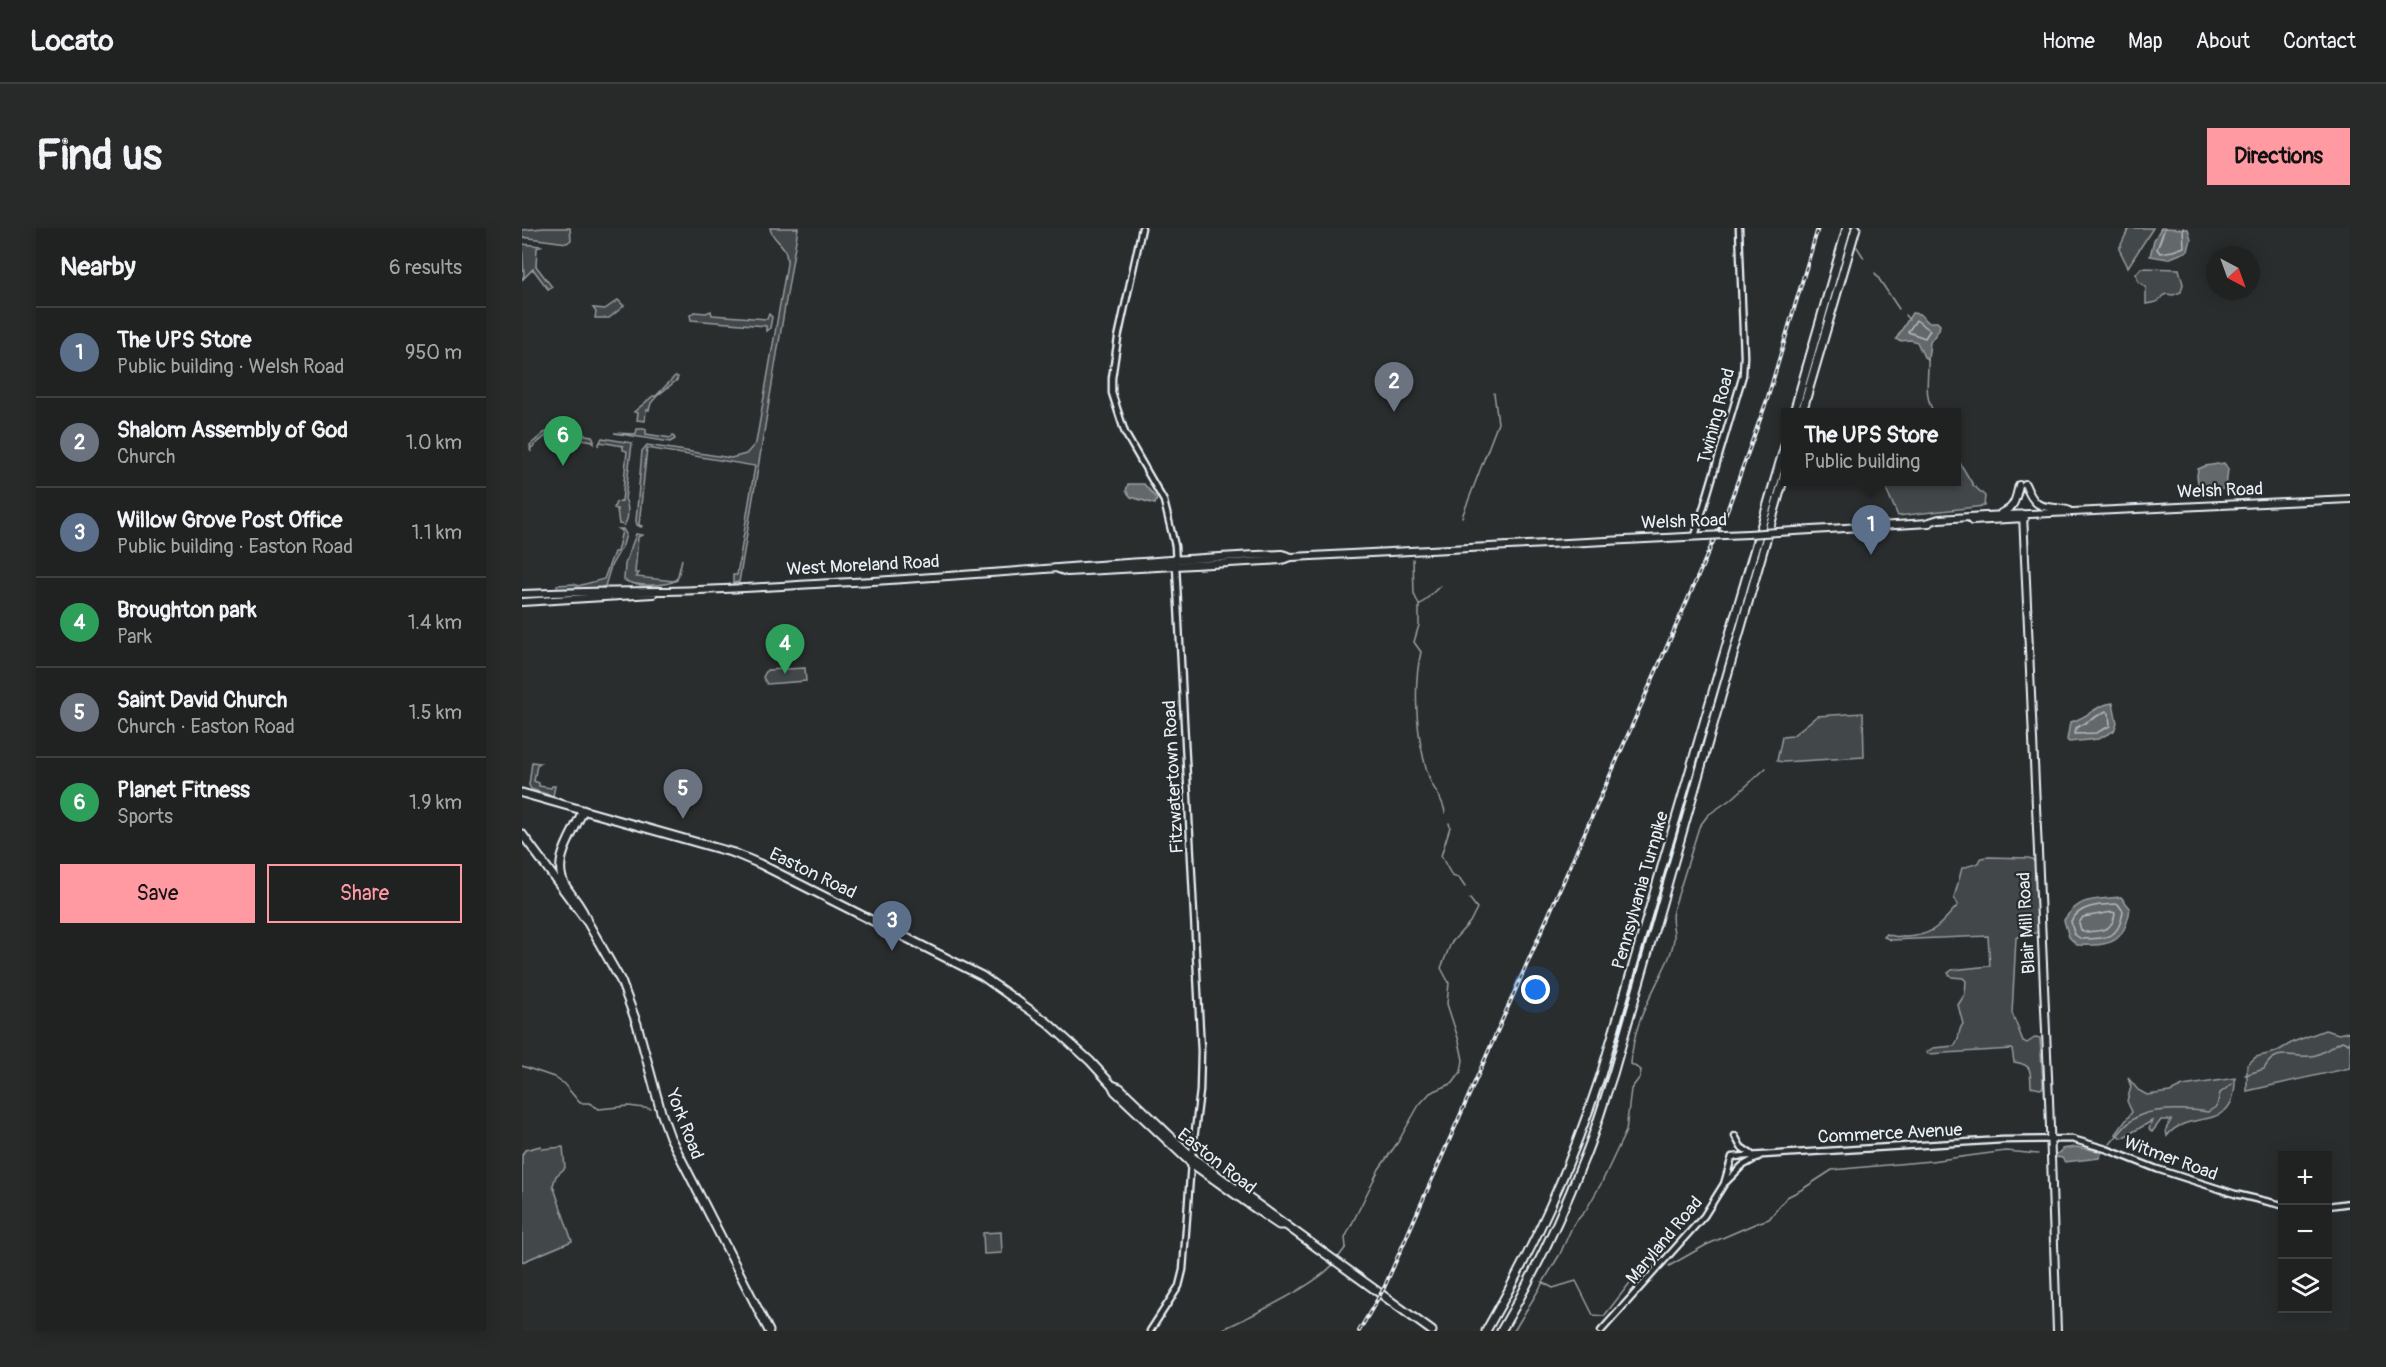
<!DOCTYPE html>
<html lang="en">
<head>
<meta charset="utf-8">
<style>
	body { margin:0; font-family:Pangolin,sans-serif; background:#282a2a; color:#f1f3f6 }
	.controls { position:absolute; right:18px; bottom:18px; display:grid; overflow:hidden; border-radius:0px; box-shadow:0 3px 15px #0003 }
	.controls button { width:54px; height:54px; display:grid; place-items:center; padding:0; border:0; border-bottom:2px solid #3d3f40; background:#202222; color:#f1f3f6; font:30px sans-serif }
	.compass { position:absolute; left:1684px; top:18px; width:54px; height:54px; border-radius:50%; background:#202222; box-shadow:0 3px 15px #0003; rotate:139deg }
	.you { position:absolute; left:1014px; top:762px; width:21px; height:21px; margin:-15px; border:4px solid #fff; border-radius:50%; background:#1a73e8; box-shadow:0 0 0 9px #1a73e833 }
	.badge { display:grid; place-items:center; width:39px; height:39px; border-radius:50%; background:#ff9aa2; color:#fff; font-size:20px; font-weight:700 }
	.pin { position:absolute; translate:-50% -50px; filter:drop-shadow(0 2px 3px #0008) }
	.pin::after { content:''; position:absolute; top:32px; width:21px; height:18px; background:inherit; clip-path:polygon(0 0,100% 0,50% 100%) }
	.popup { position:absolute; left:1259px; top:180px; width:180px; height:78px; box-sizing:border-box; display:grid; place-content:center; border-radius:0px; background:#202222; filter:drop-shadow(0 2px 4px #0005); font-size:20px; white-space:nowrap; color:#a2a4a5 }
	.popup b { font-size:22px; color:#f1f3f6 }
	.popup::after { content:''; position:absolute; left:50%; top:100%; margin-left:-12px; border:12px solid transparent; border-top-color:#202222 }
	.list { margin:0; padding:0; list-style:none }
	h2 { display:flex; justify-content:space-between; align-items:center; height:78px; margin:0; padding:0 24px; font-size:26px }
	h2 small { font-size:20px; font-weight:400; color:#a2a4a5 }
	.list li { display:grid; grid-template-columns:39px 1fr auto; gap:18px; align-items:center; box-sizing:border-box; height:90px; padding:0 24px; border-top:2px solid #3d3f40 }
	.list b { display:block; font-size:22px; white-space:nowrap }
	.list p { margin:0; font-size:20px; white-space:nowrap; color:#a2a4a5 }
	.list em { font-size:20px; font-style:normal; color:#a2a4a5 }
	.actions { display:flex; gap:12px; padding:18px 24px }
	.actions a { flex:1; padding:14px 0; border:2px solid #ff9aa2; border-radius:0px; text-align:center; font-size:21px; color:#ff9aa2 }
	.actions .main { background:#ff9aa2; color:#111 }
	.icon { flex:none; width:33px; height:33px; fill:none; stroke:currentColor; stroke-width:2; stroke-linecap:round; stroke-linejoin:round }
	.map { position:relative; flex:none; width:1828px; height:1103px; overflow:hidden; border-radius:0px }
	header { display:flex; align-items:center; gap:36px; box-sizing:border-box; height:84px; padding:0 30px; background:#202222; border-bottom:2px solid #3d3f40 }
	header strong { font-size:28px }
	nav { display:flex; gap:33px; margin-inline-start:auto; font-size:21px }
	.intro { display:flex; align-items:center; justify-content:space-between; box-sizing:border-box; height:144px; padding:0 36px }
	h1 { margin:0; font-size:42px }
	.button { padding:15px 27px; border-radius:0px; background:#ff9aa2; color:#111; font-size:21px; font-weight:700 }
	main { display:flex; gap:36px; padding:0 36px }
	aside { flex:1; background:#202222; border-radius:0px; box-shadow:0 3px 15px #0003 }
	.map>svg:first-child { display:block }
	.green { fill:#424648; stroke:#959ca0; stroke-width:1.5 }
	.water { fill:#63686b; stroke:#989fa3; stroke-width:1.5 }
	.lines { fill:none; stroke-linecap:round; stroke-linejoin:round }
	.shore { stroke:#b3bac0; stroke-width:1.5 }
	.stream { stroke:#989fa3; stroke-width:1.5 }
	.minor-casing { stroke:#e8f1f8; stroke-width:9 }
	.major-casing { stroke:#e8f1f8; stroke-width:10 }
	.highway-casing { stroke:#e8f1f8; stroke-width:11 }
	.minor { stroke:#2a2d2e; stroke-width:4.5 }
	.major { stroke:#2a2d2e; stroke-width:6 }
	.highway { stroke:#2a2d2e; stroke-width:7 }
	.rail-casing { stroke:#e8f1f8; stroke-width:4 }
	.rail { stroke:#2a2d2e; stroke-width:1.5; stroke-dasharray:4.5; stroke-linecap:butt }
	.major-bridge-casing { stroke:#e8f1f8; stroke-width:10; stroke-linecap:butt }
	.major-bridge { stroke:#2a2d2e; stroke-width:6 }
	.labels { text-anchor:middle; stroke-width:4.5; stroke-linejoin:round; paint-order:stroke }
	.street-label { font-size:18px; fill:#e8f1f8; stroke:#2a2d2e }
</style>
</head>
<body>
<header>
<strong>Locato</strong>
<nav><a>Home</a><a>Map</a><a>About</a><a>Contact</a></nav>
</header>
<div class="intro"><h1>Find us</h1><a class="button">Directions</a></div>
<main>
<aside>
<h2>Nearby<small>6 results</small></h2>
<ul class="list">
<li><span class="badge" style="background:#5c6f8a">1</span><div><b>The UPS Store</b><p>Public building · Welsh Road</p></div><em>950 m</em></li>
<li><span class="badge" style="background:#6b7280">2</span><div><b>Shalom Assembly of God</b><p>Church</p></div><em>1.0 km</em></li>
<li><span class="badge" style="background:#5c6f8a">3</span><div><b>Willow Grove Post Office</b><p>Public building · Easton Road</p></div><em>1.1 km</em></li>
<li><span class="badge" style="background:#2e9e5b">4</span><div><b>Broughton park</b><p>Park</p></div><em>1.4 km</em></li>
<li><span class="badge" style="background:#6b7280">5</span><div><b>Saint David Church</b><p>Church · Easton Road</p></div><em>1.5 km</em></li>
<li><span class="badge" style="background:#2e9e5b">6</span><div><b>Planet Fitness</b><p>Sports</p></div><em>1.9 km</em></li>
</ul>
<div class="actions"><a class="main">Save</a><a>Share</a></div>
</aside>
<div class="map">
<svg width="1828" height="1103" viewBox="0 0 1828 1103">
	<rect width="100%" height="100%" fill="#2a2d2e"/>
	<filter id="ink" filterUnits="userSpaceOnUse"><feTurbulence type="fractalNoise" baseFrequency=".0167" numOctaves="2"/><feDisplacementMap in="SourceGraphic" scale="12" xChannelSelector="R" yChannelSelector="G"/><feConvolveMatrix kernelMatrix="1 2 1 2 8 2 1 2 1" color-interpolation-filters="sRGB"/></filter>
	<g filter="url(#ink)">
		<!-- green -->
		<path class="green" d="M22 0H48L49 12 45 15 0 9V2Z
			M248 0H276L217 354 211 355V347H215L233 238 125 220 117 297 120 298 119 299 115 297 114 293 120 223 125 217 209 230 224 226 234 215 265 36C266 14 250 14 248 0Z
			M1607 0H1631L1606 39 1597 21Z
			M0 16 19 18 15 20 14 38 30 59 26 61 11 41 0 52 2 47Z
			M1619 40 1657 41 1661 56 1659 64 1651 67 1644 66 1634 74 1624 76V59L1616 53 1614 46Z
			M96 72 102 78 87 90H73L74 84 71 80 83 81Z
			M189 83 190 87 245 91 247 86 250 89 248 100 244 103V98L169 92 168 87 172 84 184 85Z
			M153 148 156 149 155 152 135 168 129 175 127 182H124L123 193 115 192 116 185 112 184 131 168H134Z
			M115 201H124V206L149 210 151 207 153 211 148 214 92 205 114 206Z
			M30 202 70 208 72 212V217L71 213 29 206 28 209 25 207 8 221 9 224 8 217 22 205Z
			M80 210 110 215 103 271C107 278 107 292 102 297L97 296 95 281 92 280 94 274 100 273 105 223 101 222V218L78 214 76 218Z
			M1438 235 1451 257 1463 268 1462 278 1376 288 1365 263 1367 254H1434L1435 236Z
			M97 301H101L104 306 101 317 89 338 83 358 77 360 37 363 35 357 52 356 56 358 82 351 92 324H95L100 303Z
			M114 306 120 307 116 309 113 345H117L114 349 152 353 156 349 160 331 155 352C141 359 114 359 102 352L103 336Z
			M283 440 284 453 245 456 241 449 245 442Z
			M1341 485 1342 529 1261 534 1255 533 1260 509 1270 508 1295 488Z
			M10 534 18 535 15 537 12 553 17 555V558L29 560 30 558H33L31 568 9 561 7 557Z
			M1465 629 1506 630 1510 631 1514 636 1516 701 1514 705 1501 706 1494 710 1490 785 1501 813 1505 815 1514 809 1518 810 1521 854V860L1518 861 1509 859C1508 842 1511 837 1492 834L1490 821 1406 826 1405 824 1411 820 1432 818C1439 812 1435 802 1441 796L1436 777 1443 766 1444 753 1441 750 1430 749 1426 745 1430 742 1468 738 1466 708 1369 712 1362 709 1365 706C1371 709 1377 709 1384 709 1413 707 1417 697 1436 677L1432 670 1440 640 1457 635 1459 630Z
			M1803 802 1817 806 1828 803V840L1725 863V837L1734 829 1754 824 1771 814Z
			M1606 850 1616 862 1625 867 1648 864 1661 858 1713 850C1714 908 1667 879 1645 908L1644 901 1649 892H1639L1630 904 1627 901 1630 893 1600 910 1594 906 1610 884 1605 873 1609 859Z
			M19 918 20 921 41 919 43 940 34 948 31 957 50 1013 0 1034V927L3 922Z
			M479 1004 480 1025 462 1026 461 1005Z"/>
		<!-- water -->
		<path class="water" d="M1639 0 1666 1 1669 11 1666 23 1646 31 1628 28 1632 12Z
			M1390 85 1398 86 1406 94H1415L1418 97 1417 102 1408 114 1406 132 1402 129 1395 114 1389 112 1377 113 1374 111Z
			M1702 235 1706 241 1704 259C1697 264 1684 265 1677 260L1675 248 1676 241 1683 238Z
			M606 256H622L635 271 633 276 609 269 604 263Z
			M1591 475 1595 495 1592 503 1576 511 1547 514 1545 512 1548 494C1564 491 1575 476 1591 475Z
			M1599 669 1608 680C1603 716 1588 718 1555 717L1547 709 1542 692C1558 668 1572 672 1599 669Z
			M1554 919 1577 923 1580 924 1577 930 1543 934 1540 930 1534 929V926L1539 924 1540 921Z"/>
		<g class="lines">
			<!-- shore -->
			<path class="shore" d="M1643 0 1635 21 1638 25 1651 23 1662 19 1661 0
				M1394 92 1408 102 1403 110 1386 104Z
				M1584 483 1587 485 1588 498 1574 505 1553 506 1554 500Z
				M1596 676 1601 683C1597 712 1584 710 1559 711L1552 706 1549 693C1559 676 1578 677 1596 676Z
				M1590 684 1593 685C1591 704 1578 703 1562 704L1559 702 1557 695 1561 689Z"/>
			<!-- stream -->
			<path class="stream" d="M1335 19 1342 30
				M1353 45 1377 81
				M1383 87 1387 92
				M1406 130C1407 149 1401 168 1412 184
				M940 289 976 195 972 165
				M891 331 892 366 897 377
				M918 358 897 378V397L892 414 899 424C890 461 895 516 908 552 913 564 922 572 923 585
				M927 595 928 599 919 628 930 648 937 650 943 659
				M0 838 32 849 42 856 58 875H67L77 881 107 878 129 881
				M1723 847 1742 841C1755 816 1774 833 1794 827 1803 824 1812 817 1820 813L1828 816
				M1588 916C1597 906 1606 892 1619 887 1635 880 1669 881 1686 884L1695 878 1698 865 1710 856
				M815 1031 824 1019 823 1010 857 941 876 914 897 877 908 865 931 855 939 844 941 832 937 813 925 776 927 755 919 740 929 715 948 694 955 680 948 671
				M1147 1038 1184 1017 1235 995 1247 991 1265 969 1279 962 1310 942 1409 933 1484 923 1516 926
				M1020 1054 1031 1060 1054 1053 1071 1087 1082 1088 1111 1051 1122 1045
				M697 1103C725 1090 796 1057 812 1035
				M992 1103 1038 1026 1051 997 1064 982 1079 956 1104 903 1109 861 1118 849 1119 842 1109 836C1111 795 1129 769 1145 734 1148 728 1151 717 1152 711 1153 701 1148 693 1151 683L1177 599 1186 587 1212 569 1244 540"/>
			<!-- minor casing -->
			<g class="minor-casing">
				<path id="minor" d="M620 0 596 110 590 150V165L603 205 642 273 653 318 679 823 678 863 669 935 661 1042 657 1058 628 1103
					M1173 308 1221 147 1222 128 1217 0
					M1213 908 1219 919 1229 926
					M1204 954 1220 938 1238 928
					M1806 978 1828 975
					M1079 1103 1182 988 1202 956 1210 929 1480 912 1550 911 1584 921 1635 941 1713 966 1760 977"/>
			</g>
			<!-- major casing -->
			<g class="major-casing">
				<path id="major" d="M1503 256C1515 285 1520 276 1546 282
					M1479 285C1493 281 1494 269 1497 257
					M1501 286 1527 871 1535 1103
					M1450 293 1503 290
					M1404 295 1417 291 1463 288 1828 271
					M1256 304 1407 295
					M1203 307 1226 306
					M536 341 545 344 760 332 770 329 1183 308
					M0 366C49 364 96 363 145 363 207 362 269 357 331 354 475 346 616 332 760 326L770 329
					M0 374 131 366"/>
			</g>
			<!-- highway casing -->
			<g class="highway-casing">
				<path id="highway" d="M1272 184 1325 0
					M1280 184 1334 0
					M0 565 212 625 238 636 460 748 525 794 568 833 590 857 593 863 669 935 748 991 757 997H762
					M61 582C52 606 29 632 43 657 50 669 61 679 65 693
					M0 606 66 695 99 753 115 796 139 884 148 909 247 1103
					M590 857 598 860 670 929 910 1103
					M964 1103C1013 1018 1048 940 1079 847L1264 214
					M979 1103C1011 1049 1038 992 1061 933 1073 905 1081 875 1091 846L1264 242"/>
			</g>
			<!-- minor -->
			<use href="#minor" class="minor"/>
			<!-- major -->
			<use href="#major" class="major"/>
			<!-- highway -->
			<use href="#highway" class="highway"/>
			<!-- rail casing -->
			<g class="rail-casing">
				<path id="rail" d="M837 1103 862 1060 1206 280 1245 172 1296 0"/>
			</g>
			<!-- rail -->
			<use href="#rail" class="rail"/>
			<!-- major-bridge casing -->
			<g class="major-bridge-casing">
				<path id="major-bridge" d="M1226 306 1256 304
					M1183 308 1203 307"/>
			</g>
			<!-- major-bridge -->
			<use href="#major-bridge" class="major-bridge"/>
		</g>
	</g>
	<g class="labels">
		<!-- street labels -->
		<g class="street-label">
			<text transform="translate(1194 188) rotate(-75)" y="6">Twining Road</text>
			<text transform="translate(1698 262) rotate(-2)" y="6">Welsh Road</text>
			<text transform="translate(1162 293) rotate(-2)" y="6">Welsh Road</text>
			<text transform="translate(341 337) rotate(-3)" y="6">West Moreland Road</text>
			<text transform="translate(651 549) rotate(-93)" y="6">Fitzwatertown Road</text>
			<text transform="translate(291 645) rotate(26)" y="6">Easton Road</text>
			<text transform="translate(1118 662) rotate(-74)" y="6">Pennsylvania Turnpike</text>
			<text transform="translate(1504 695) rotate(-93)" y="6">Blair Mill Road</text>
			<text transform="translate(163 896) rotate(69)" y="6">York Road</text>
			<text transform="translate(1368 905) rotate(-3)" y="6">Commerce Avenue</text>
			<text transform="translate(1649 930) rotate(20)" y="6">Witmer Road</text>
			<text transform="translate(695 933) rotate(38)" y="6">Easton Road</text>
			<text transform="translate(1142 1012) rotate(-50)" y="6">Maryland Road</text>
		</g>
	</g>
</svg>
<div class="controls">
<button>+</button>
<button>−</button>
<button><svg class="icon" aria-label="layers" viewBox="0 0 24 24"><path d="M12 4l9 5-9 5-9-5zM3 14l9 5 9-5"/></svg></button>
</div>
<svg class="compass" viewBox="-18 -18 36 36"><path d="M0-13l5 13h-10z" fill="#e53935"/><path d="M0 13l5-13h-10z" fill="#a2a4a5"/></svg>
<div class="you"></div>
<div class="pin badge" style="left:1349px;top:327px;background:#5c6f8a">1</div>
<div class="popup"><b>The UPS Store</b>Public building</div>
<div class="pin badge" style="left:872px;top:184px;background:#6b7280">2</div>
<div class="pin badge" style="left:370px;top:723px;background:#5c6f8a">3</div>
<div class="pin badge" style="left:263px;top:446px;background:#2e9e5b">4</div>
<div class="pin badge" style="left:161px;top:591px;background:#6b7280">5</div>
<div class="pin badge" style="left:41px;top:238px;background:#2e9e5b">6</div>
</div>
</main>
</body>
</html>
